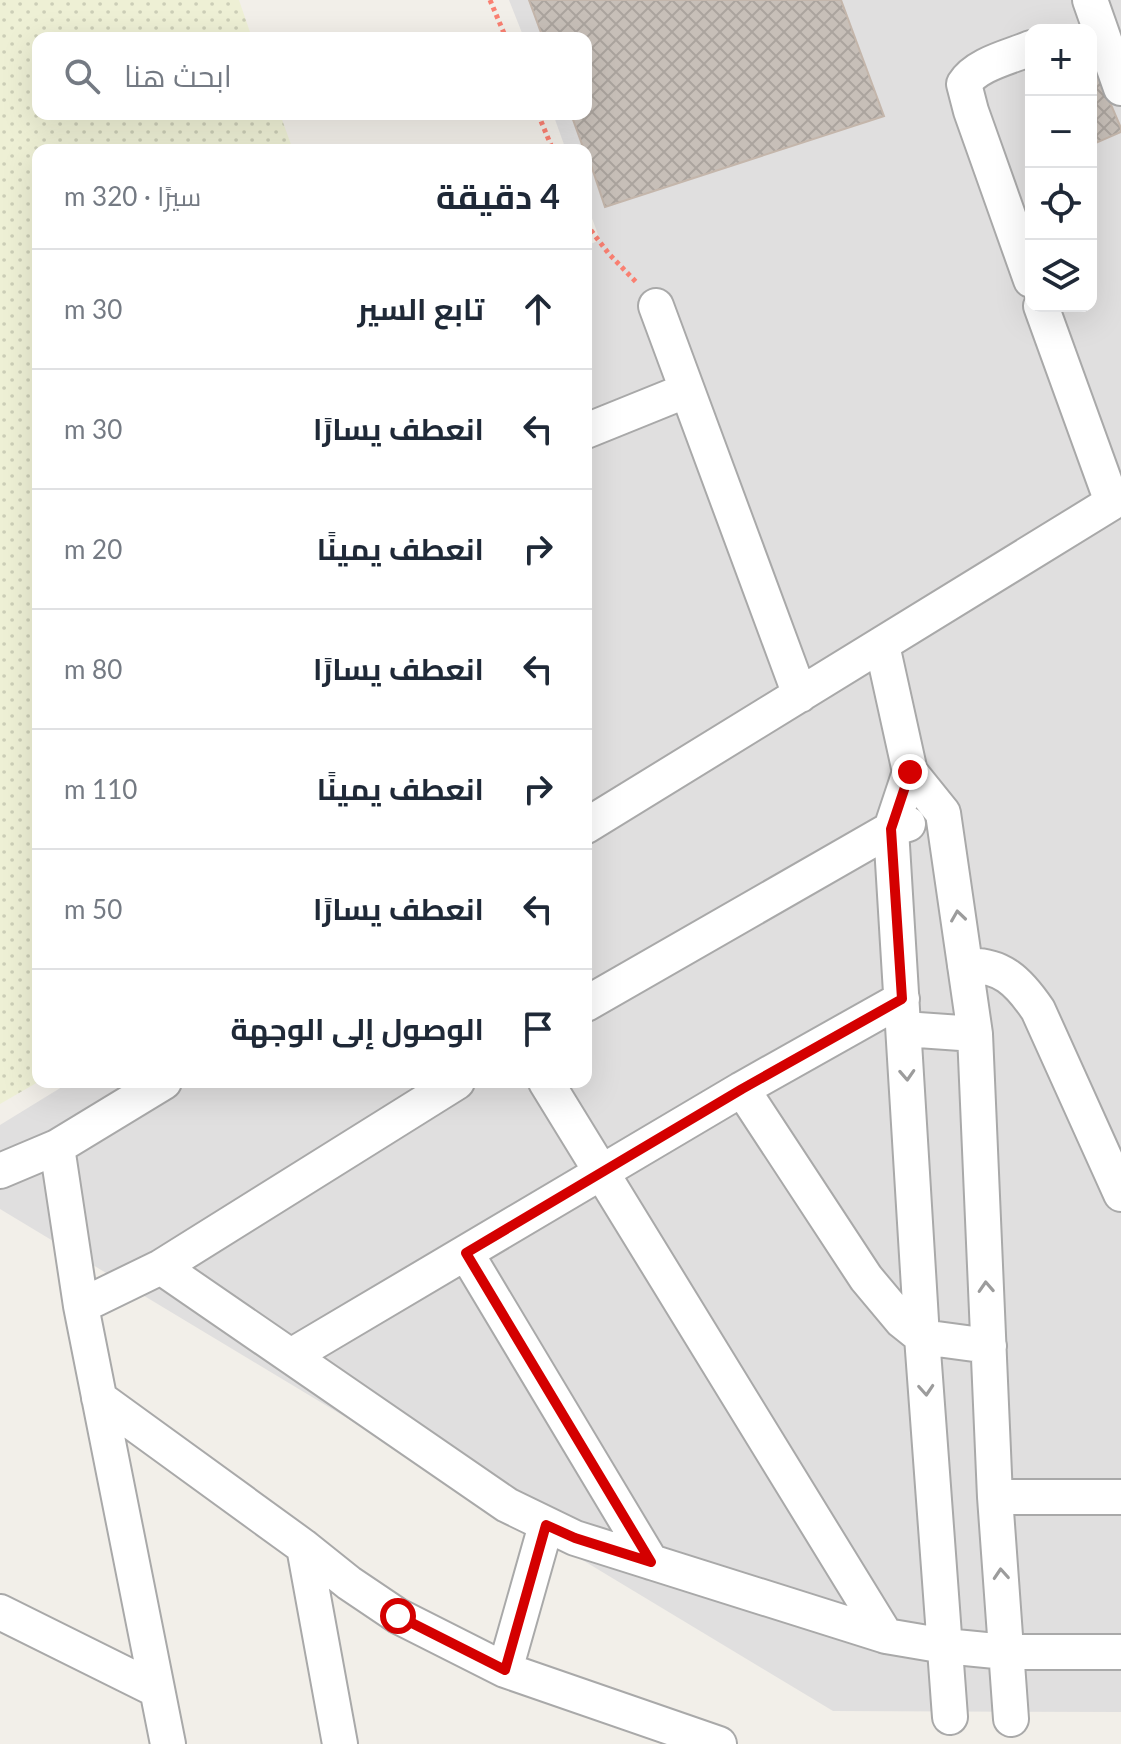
<!DOCTYPE html>
<html lang="ar">
<head>
<meta charset="utf-8">
<style>
	body { margin:0; font-family:Lato,Cairo,sans-serif; background:#f2f2f3; color:#1f2937; direction:rtl }
	.controls { position:absolute; right:24px; top:24px; display:grid; overflow:hidden; border-radius:16px; box-shadow:0 8px 32px #0002 }
	.controls button { width:72px; height:72px; display:grid; place-items:center; padding:0; border:0; border-bottom:2px solid #e0e1e3; background:#fff; color:#1f2937; font:40px sans-serif }
	.stop { position:absolute; width:24px; height:24px; margin:-18px; border:6px solid #d40000; border-radius:50%; background:#fff }
	.stop.end { background:#d40000; border-color:#fff; box-shadow:0 2px 8px #0008 }
	.list { margin:0; padding:0; list-style:none }
	h2 { display:flex; justify-content:space-between; align-items:center; height:104px; margin:0; padding:0 32px; font-size:34px }
	h2 small { font-size:26px; font-weight:400; color:#747a83 }
	.list li { display:grid; grid-template-columns:52px 1fr auto; gap:24px; align-items:center; box-sizing:border-box; height:120px; padding:0 32px; border-top:2px solid #e0e1e3 }
	.list b { display:block; font-size:30px; white-space:nowrap }
	.list em { font-size:26px; font-style:normal; color:#747a83 }
	.icon { flex:none; width:44px; height:44px; fill:none; stroke:currentColor; stroke-width:2; stroke-linecap:round; stroke-linejoin:round }
	.map { position:relative; flex:none; width:1121px; height:1744px; overflow:hidden; direction:ltr }
	.search { position:absolute; background:#fff; box-shadow:0 8px 32px #0002; left:32px; top:32px; width:560px; height:88px; display:flex; align-items:center; gap:20px; box-sizing:border-box; padding:0 28px; border-radius:16px; color:#747a83; font-size:30px }
	.panel { position:absolute; background:#fff; box-shadow:0 8px 32px #0002; left:32px; top:144px; width:560px; height:944px; border-radius:16px; direction:rtl }
	.map>svg:first-child { display:block }
	.residential { fill:#e0dfdf; fill-rule:evenodd }
	.farmland { fill:url(#farmland-dots) }
	.building { fill:url(#building-cross-hatch); stroke:#c4b6ab; stroke-width:2 }
	.lines { fill:none; stroke-linecap:round; stroke-linejoin:round }
	.minor-casing { stroke:#a9a9a9; stroke-width:38 }
	.path { stroke:#fa8072; stroke-width:5; stroke-dasharray:4 4; stroke-linecap:butt }
	.minor { stroke:#fff; stroke-width:34 }
	.oneway { stroke:#9c9c9c }
	.route { stroke:#d40000; stroke-width:10 }
</style>
</head>
<body>
<div class="map">
<svg width="1121" height="1744" viewBox="0 0 1121 1744">
	<defs>
		<pattern id="farmland-dots" width="8" height="8" patternUnits="userSpaceOnUse" patternTransform="scale(2)"><rect width="8" height="8" fill="#eef0d5"/><path d="M2 2h.1M6 6h.1" fill="none" stroke="#ccceb7" stroke-width="1.8" stroke-linecap="round"/></pattern>
		<pattern id="building-cross-hatch" width="8" height="8" patternUnits="userSpaceOnUse" patternTransform="scale(2)"><rect width="8" height="8" fill="#c7bfb8"/><path d="M0 0l8 8M0 8l8-8" fill="none" stroke="#aba49e"/></pattern>
	</defs>
	<rect width="100%" height="100%" fill="#f2efe9"/>
	<!-- residential -->
	<path class="residential" d="M509 0H1121V1712L833 1711 0 1209V1125L70 1082H586V246L600 240 586 202V150H566L553 114H586V38H524ZM1031 30H1091V306H1031Z"/>
	<!-- farmland -->
	<path class="farmland" d="M0 0H239L252 38H38V114H280L293 150H38V1082L0 1104Z"/>
	<!-- building -->
	<path class="building" d="M529 0H841L884 116 605 207 586 150H584L571 114H586V38H543Z
		M1091 58 1121 128V132L1091 145Z"/>
	<g class="lines">
		<!-- minor casing -->
		<g class="minor-casing">
			<path id="minor" d="M1090 0 1121 88
				M1031 48C1010 57 976 64 964 84L971 111 1031 280
				M656 306 800 695
				M1041 306 1112 502
				M586 431 685 391
				M882 645 910 772 943 813 975 1034 995 1497 1011 1719
				M910 772 891 829 922 1337 950 1717
				M586 826 1121 497
				M965 966C1001 963 1019 982 1038 1010L1121 1194
				M586 1004 891 829 908 824
				M904 1029 975 1034
				M546 1082 886 1636
				M742 1089 866 1278 902 1321 922 1337 989 1346
				M57 1147 81 1306 168 1744
				M0 1171 57 1147 164 1082
				M466 1253 651 1562
				M161 1267 507 1505 575 1538 886 1636 945 1646 1006 1652H1121
				M81 1306 161 1267 457 1082
				M291 1356 742 1089 902 999
				M99 1398 304 1547 349 1583 398 1616 505 1670 719 1744
				M995 1497H1121
				M304 1547 340 1744
				M0 1612 157 1690
				M505 1670 546 1525"/>
		</g>
		<!-- path -->
		<path class="path" d="M490 0 506 38
			M538 114 553 150
			M586 224 609 254 638 284"/>
		<!-- minor -->
		<use href="#minor" class="minor"/>
	</g>
	<!-- one-way arrows -->
	<defs><path id="oneway-chevron" d="M-2-3.5L2.5 0L-2 3.5" fill="none" stroke-width="1.6" stroke-linecap="round" stroke-linejoin="round" transform="scale(2)"/></defs>
	<g class="oneway">
		<use href="#oneway-chevron" transform="translate(958 916) rotate(-98)"/>
		<use href="#oneway-chevron" transform="translate(907 1075) rotate(87)"/>
		<use href="#oneway-chevron" transform="translate(986 1287) rotate(-93)"/>
		<use href="#oneway-chevron" transform="translate(926 1390) rotate(86)"/>
		<use href="#oneway-chevron" transform="translate(1001 1574) rotate(-94)"/>
	</g>
	<g class="lines">
		<!-- route -->
		<path class="route" d="M398 1616 505 1670 546 1525 575 1538 651 1562 466 1253 742 1089 902 999 891 829 910 772"/>
	</g>
</svg>
<div class="controls">
<button>+</button>
<button>−</button>
<button><svg class="icon" aria-label="locate" viewBox="0 0 24 24"><circle cx="12" cy="12" r="6"/><path d="M12 2v4M12 18v4M2 12h4M18 12h4"/></svg></button>
<button><svg class="icon" aria-label="layers" viewBox="0 0 24 24"><path d="M12 4l9 5-9 5-9-5zM3 14l9 5 9-5"/></svg></button>
</div>
<div class="stop" style="left:398px;top:1616px"></div>
<div class="stop end" style="left:910px;top:772px"></div>
<div class="search"><svg class="icon" aria-label="search" viewBox="0 0 24 24"><circle cx="10" cy="10" r="6"/><path d="M15 15l6 6"/></svg>ابحث هنا</div>
<section class="panel">
<h2>4 دقيقة<small>سيرًا · 320 m</small></h2>
<ul class="list">
<li><svg class="icon" aria-label="ahead" viewBox="0 0 24 24"><path d="M12 20V5M6 11l6-6 6 6"/></svg><div><b>تابع السير</b></div><em>30 m</em></li>
<li><svg class="icon" aria-label="left" viewBox="0 0 24 24"><path d="M17 20v-9H6M10 6l-5 5 5 5"/></svg><div><b>انعطف يسارًا</b></div><em>30 m</em></li>
<li><svg class="icon" aria-label="right" viewBox="0 0 24 24"><path d="M7 20v-9h11M14 6l5 5-5 5"/></svg><div><b>انعطف يمينًا</b></div><em>20 m</em></li>
<li><svg class="icon" aria-label="left" viewBox="0 0 24 24"><path d="M17 20v-9H6M10 6l-5 5 5 5"/></svg><div><b>انعطف يسارًا</b></div><em>80 m</em></li>
<li><svg class="icon" aria-label="right" viewBox="0 0 24 24"><path d="M7 20v-9h11M14 6l5 5-5 5"/></svg><div><b>انعطف يمينًا</b></div><em>110 m</em></li>
<li><svg class="icon" aria-label="left" viewBox="0 0 24 24"><path d="M17 20v-9H6M10 6l-5 5 5 5"/></svg><div><b>انعطف يسارًا</b></div><em>50 m</em></li>
<li><svg class="icon" aria-label="arrive" viewBox="0 0 24 24"><path d="M6 21V4h12l-3 4 3 4H6"/></svg><div><b>الوصول إلى الوجهة</b></div></li>
</ul>
</section>
</div>
</body>
</html>
